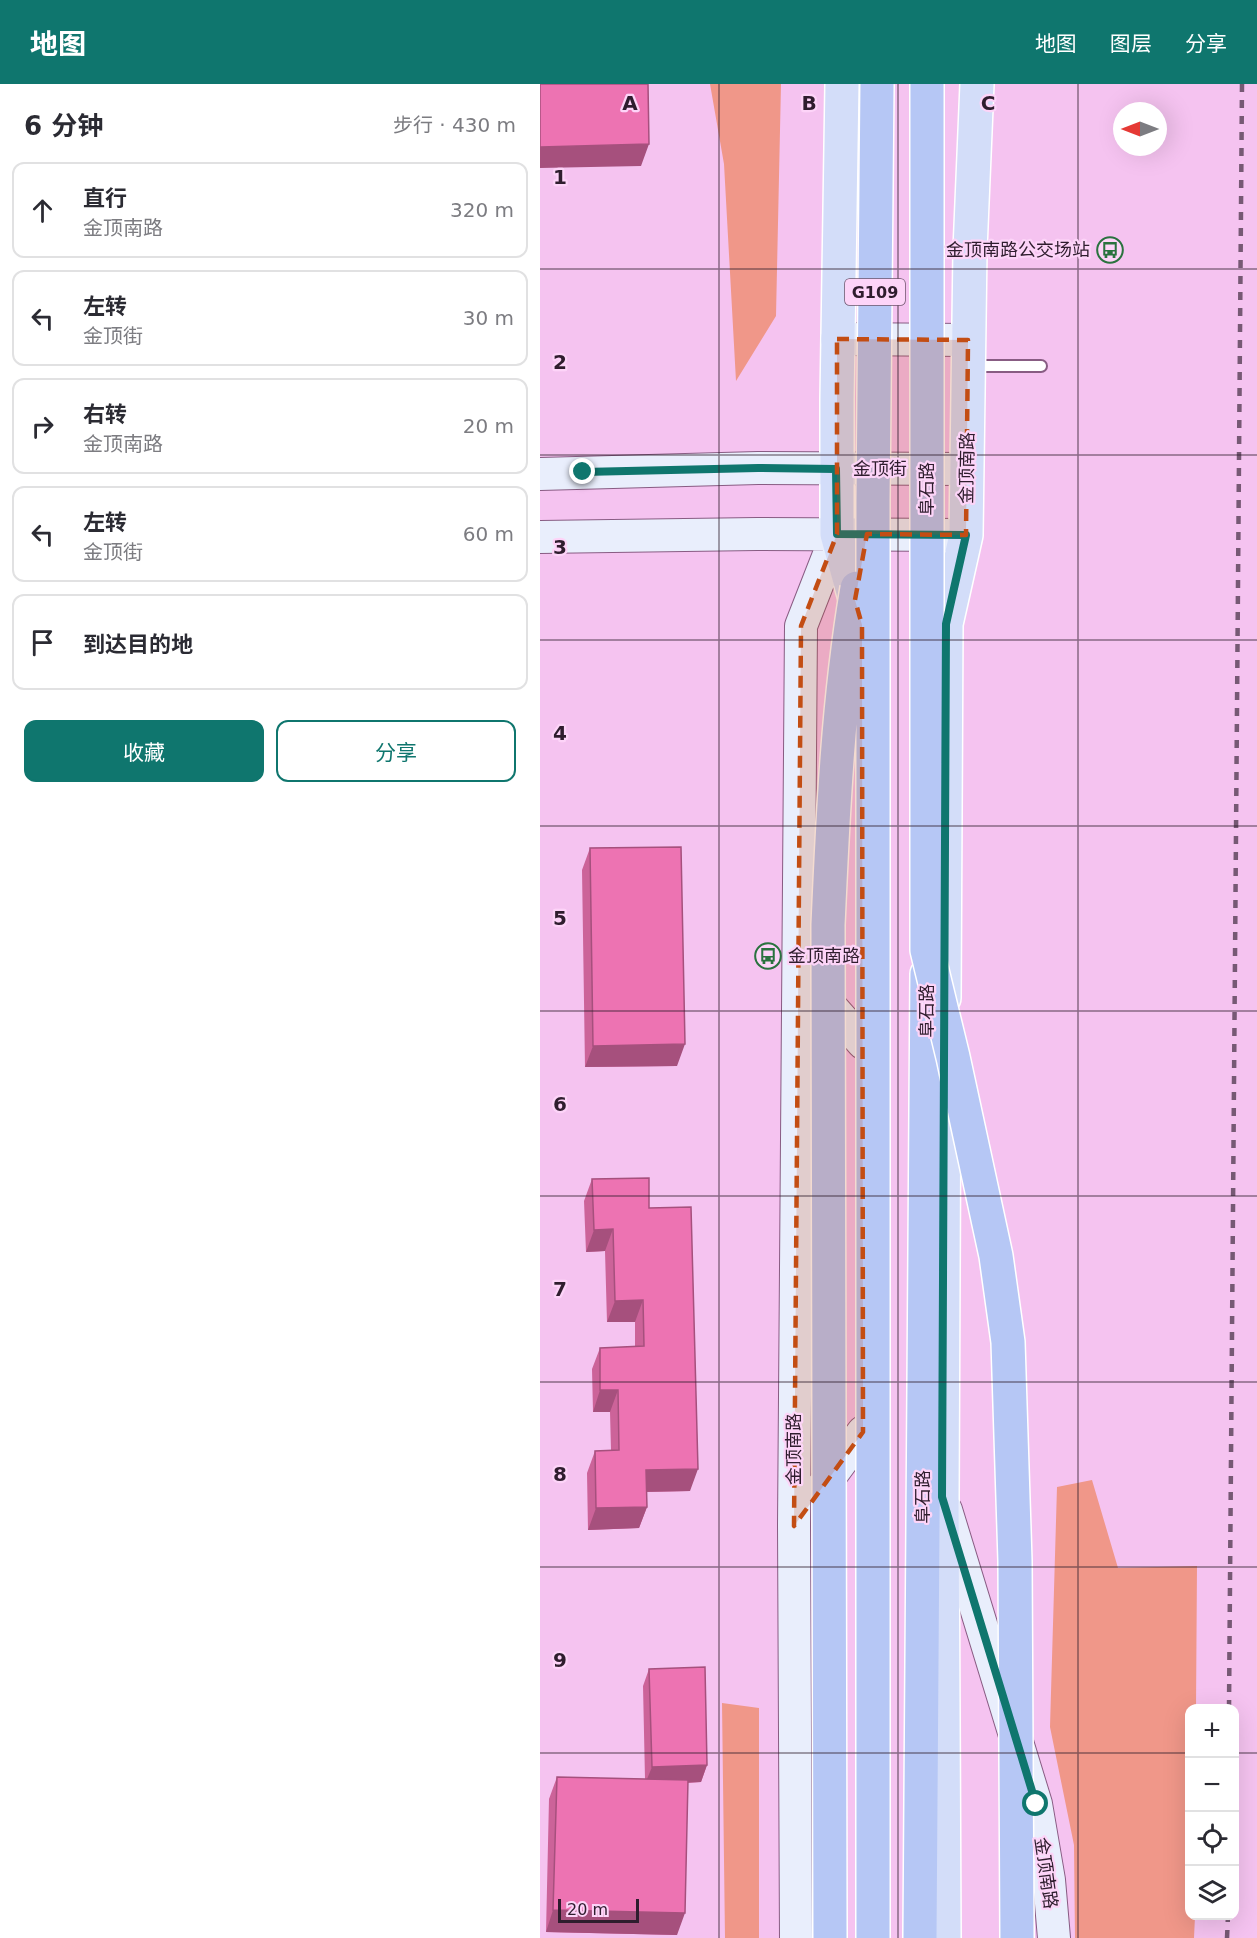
<!DOCTYPE html>
<html lang="zh">
<head>
<meta charset="utf-8">
<style>
	body { margin:0; font-family:"DejaVu Sans","Noto Sans SC",sans-serif; background:#f7f7f7; color:#2b2b33 }
	.controls { position:absolute; right:18px; bottom:18px; display:grid; overflow:hidden; border-radius:12px; box-shadow:0 6px 24px #0002 }
	.controls button { width:54px; height:54px; display:grid; place-items:center; padding:0; border:0; border-bottom:2px solid #e1e1e2; background:#fff; color:#2b2b33; font:30px sans-serif }
	.compass { position:absolute; left:573px; top:18px; width:54px; height:54px; border-radius:50%; background:#fff; box-shadow:0 6px 24px #0002; rotate:270deg }
	.scale { position:absolute; left:18px; bottom:15px; width:81px; box-sizing:border-box; padding-left:6px; border:3px solid #2f1d2e; border-top:0; font-size:16px; line-height:21px; white-space:nowrap; color:#2f1d2e; -webkit-text-stroke:4px #fdd4f8; paint-order:stroke }
	.stop { position:absolute; width:18px; height:18px; margin:-14px; border:4px solid #0f766e; border-radius:50%; background:#fff }
	.stop.end { background:#0f766e; border-color:#fff; box-shadow:0 2px 6px #0008 }
	.list { margin:0; padding:0; list-style:none }
	h2 { display:flex; justify-content:space-between; align-items:center; height:78px; margin:0; padding:0 24px; font-size:26px }
	h2 small { font-size:20px; font-weight:400; color:#7c7c81 }
	.list li { display:grid; grid-template-columns:39px 1fr auto; gap:18px; align-items:center; box-sizing:border-box; height:96px; margin:0 12px 12px; padding:0 12px; border:2px solid #e1e1e2; border-radius:12px }
	.list b { display:block; font-size:22px; white-space:nowrap }
	.list p { margin:0; font-size:20px; white-space:nowrap; color:#7c7c81 }
	.list em { font-size:20px; font-style:normal; color:#7c7c81 }
	.actions { display:flex; gap:12px; padding:18px 24px }
	.actions a { flex:1; padding:14px 0; border:2px solid #0f766e; border-radius:12px; text-align:center; font-size:21px; color:#0f766e }
	.actions .main { background:#0f766e; color:#fff }
	.icon { flex:none; width:33px; height:33px; fill:none; stroke:currentColor; stroke-width:2; stroke-linecap:round; stroke-linejoin:round }
	.map { position:relative; flex:none; width:717px; height:1854px; overflow:hidden }
	header { display:flex; align-items:center; gap:36px; box-sizing:border-box; height:84px; padding:0 30px; background:#0f766e; color:#fff }
	header strong { font-size:28px }
	nav { display:flex; gap:33px; margin-inline-start:auto; font-size:21px }
	main { display:flex }
	aside { flex:1; background:#fff }
	.map>svg:first-child { display:block }
	.green { fill:#f09789 }
	.lines { fill:none; stroke-linecap:round; stroke-linejoin:round }
	.lane-casing { stroke:#885c83; stroke-width:14 }
	.secondary-casing { stroke:#885c83; stroke-width:34 }
	.primary-casing { stroke:#fff; stroke-width:36 }
	.highway-casing { stroke:#fff; stroke-width:36 }
	.lane { stroke:#fff; stroke-width:10 }
	.secondary { stroke:#e9eefc; stroke-width:32 }
	.primary { stroke:#d3ddf9; stroke-width:33 }
	.highway { stroke:#b6c7f5; stroke-width:33 }
	.rail { stroke:#765974; stroke-width:4.5; stroke-dasharray:8 8; stroke-linecap:butt }
	.highway-bridge-casing { stroke:#fff; stroke-width:36; stroke-linecap:butt }
	.highway-bridge { stroke:#b6c7f5; stroke-width:33 }
	.wall { fill:#cc6399 }
	.shaded-wall { fill:#a6507d }
	.building { fill:#ed73b2; stroke:#a6507d; stroke-width:1.5 }
	.route { stroke:#0f766e; stroke-width:8 }
	.marked { fill:#c34d13; fill-opacity:0.2; stroke:#c34d13; stroke-width:4.5; stroke-dasharray:12 8; stroke-linejoin:round }
	.grid { fill:none; stroke:#2f1d2e; stroke-width:1.5; stroke-opacity:0.55 }
	.labels { text-anchor:middle; stroke-width:4.5; stroke-linejoin:round; paint-order:stroke }
	.shield { fill:#fdd4f8; stroke:#6d546b; stroke-width:1.5 }
	.shield-label { font-size:16px; font-weight:bold; fill:#2f1d2e }
	.poi-label { font-size:18px; fill:#2f1d2e; stroke:#fdd4f8; text-anchor:end }
	.street-label { font-size:18px; fill:#2f1d2e; stroke:#fdd4f8 }
	.grid-label { font-size:20px; text-anchor:middle; font-weight:bold; fill:#2f1d2e; stroke:#fdd4f8; stroke-width:4.5; stroke-linejoin:round; paint-order:stroke }
</style>
</head>
<body>
<header>
<strong>地图</strong>
<nav><a>地图</a><a>图层</a><a>分享</a></nav>
</header>
<main>
<aside>
<h2>6 分钟<small>步行 · 430 m</small></h2>
<ul class="list">
<li><svg class="icon" aria-label="ahead" viewBox="0 0 24 24"><path d="M12 20V5M6 11l6-6 6 6"/></svg><div><b>直行</b><p>金顶南路</p></div><em>320 m</em></li>
<li><svg class="icon" aria-label="left" viewBox="0 0 24 24"><path d="M17 20v-9H6M10 6l-5 5 5 5"/></svg><div><b>左转</b><p>金顶街</p></div><em>30 m</em></li>
<li><svg class="icon" aria-label="right" viewBox="0 0 24 24"><path d="M7 20v-9h11M14 6l5 5-5 5"/></svg><div><b>右转</b><p>金顶南路</p></div><em>20 m</em></li>
<li><svg class="icon" aria-label="left" viewBox="0 0 24 24"><path d="M17 20v-9H6M10 6l-5 5 5 5"/></svg><div><b>左转</b><p>金顶街</p></div><em>60 m</em></li>
<li><svg class="icon" aria-label="arrive" viewBox="0 0 24 24"><path d="M6 21V4h12l-3 4 3 4H6"/></svg><div><b>到达目的地</b></div></li>
</ul>
<div class="actions"><a class="main">收藏</a><a>分享</a></div>
</aside>
<div class="map">
<svg width="717" height="1854" viewBox="0 0 717 1854">
	<rect width="100%" height="100%" fill="#f5c3f0"/>
	<!-- green -->
	<path class="green" d="M170 0H241L236 232 196 297 184 80Z
		M552 1396 578 1484 657 1482 656 1624H650V1832H655L654 1854H535L534 1761 510 1643 517 1403Z
		M182 1619 219 1624V1854H185Z"/>
	<g class="lines">
		<!-- lane casing -->
		<g class="lane-casing">
			<path id="lane" d="M432 282H501"/>
		</g>
		<!-- secondary casing -->
		<g class="secondary-casing">
			<path id="secondary" d="M297 255 428 256
				M0 390 218 384 427 385
				M0 453 217 450 426 451
				M277 907 323 959
				M281 1405 323 1348
				M406 1426 496 1720 509 1796 514 1854
				M256 1854 254 1442 261 542 297 450"/>
		</g>
		<!-- primary casing -->
		<g class="primary-casing">
			<path id="primary" d="M302 0 297 315V450L320 533
				M404 914 406 540 426 451 430 166 437 0
				M404 1854 402 1413 404 965"/>
		</g>
		<!-- highway casing -->
		<g class="highway-casing">
			<path id="highway" d="M380 1854 387 890"/>
		</g>
		<!-- lane -->
		<use href="#lane" class="lane"/>
		<!-- secondary -->
		<use href="#secondary" class="secondary"/>
		<!-- primary -->
		<use href="#primary" class="primary"/>
		<!-- highway -->
		<use href="#highway" class="highway"/>
		<!-- rail -->
		<path class="rail" d="M689 1624 702 0
			M687 1854 688 1832"/>
		<!-- highway-bridge casing -->
		<g class="highway-bridge-casing">
			<path id="highway-bridge" d="M387 0V866L413 973 456 1172 468 1258 475 1477 477 1854
				M290 1854 288 841C293 728 298 617 317 504
				M333 1854V417L337 0"/>
		</g>
		<!-- highway-bridge -->
		<use href="#highway-bridge" class="highway-bridge"/>
	</g>
	<!-- wall -->
	<path class="wall" d="M50 764 137 982 45 983 42 786Z
		M52 1095 109 1124 150 1407 107 1408V1423L99 1444 48 1446 47 1389 55 1367 71 1366 70 1328H53L52 1285 60 1264 95 1263V1238H67L65 1167 46 1168 44 1117Z
		M109 1585 167 1681 161 1698 148 1699 137 1851 6 1848 9 1715 17 1693 105 1695 103 1602Z"/>
	<!-- shaded-wall -->
	<path class="shaded-wall" d="M109 60 101 82 0 84V63Z
		M145 960 137 982 45 983 53 962Z
		M73 1145 65 1167 46 1168 54 1146Z
		M103 1216 95 1238H67L75 1217Z
		M60 1306H78L70 1328H53Z
		M158 1385 150 1407 98 1408 106 1386Z
		M107 1423 99 1444 48 1446 56 1424Z
		M167 1681 161 1698 105 1700 112 1683Z
		M13 1826 145 1829 137 1851 6 1848Z"/>
	<!-- building -->
	<path class="building" d="M0 0H108L109 60 0 63Z
		M141 763 145 960 53 962 50 764Z
		M109 1094V1124L151 1123 158 1385 106 1386 107 1423 56 1424 55 1367 79 1366 78 1306H60V1264L104 1262 103 1216 75 1217 73 1145 54 1146 52 1095Z
		M165 1583 167 1681 112 1683 109 1585Z
		M17 1693 148 1696 145 1829 13 1826Z"/>
	<g class="lines">
		<!-- route -->
		<path class="route" d="M43 388 218 384 296 385 297 450 426 451 406 540 402 1413 496 1720"/>
	</g>
	<!-- marked area -->
	<path class="marked" d="M297 255 428 256 426 451 327 450 315 516 322 541 323 1348 254 1442 261 542 297 450Z"/>
	<!-- grid -->
	<path class="grid" d="M179 0V1854M358 0V1854M538 0V1854M0 185H717M0 371H717M0 556H717M0 742H717M0 927H717M0 1112H717M0 1298H717M0 1483H717M0 1669H650M694 1669H717"/>
	<!-- icons -->
	<defs>
		<g id="bus-ring" transform="scale(1.35)"><circle r="9.5" fill="#fdd4f8" stroke="#2a723f" stroke-width="1.5"/><path d="M-5-6H5V4H4V6H2V4H-2V6H-4V4H-5ZM-3.5-4V0h7V-4ZM-3.5 1.2v1.5H-2V1.2ZM2 1.2v1.5H3.5V1.2Z" fill="#2a723f"/></g>
	</defs>
	<g fill-rule="evenodd">
		<use href="#bus-ring" x="570" y="166"/>
		<use href="#bus-ring" x="228" y="872"/>
	</g>
	<g class="labels">
		<!-- shield labels -->
		<rect class="shield" x="305" y="195" width="60" height="26" rx="4.5"/>
		<g class="shield-label">
			<text x="335" y="214">G109</text>
		</g>
		<!-- poi labels -->
		<g class="poi-label">
			<text x="550" y="172">金顶南路公交场站</text>
			<text x="248" y="878" text-anchor="start">金顶南路</text>
		</g>
		<!-- street labels -->
		<g class="street-label">
			<text transform="translate(427 384) rotate(-89)" y="6">金顶南路</text>
			<text x="340" y="391">金顶街</text>
			<text transform="translate(387 405) rotate(-90)" y="6">阜石路</text>
			<text transform="translate(387 927) rotate(-90)" y="6">阜石路</text>
			<text transform="translate(254 1365) rotate(-90)" y="6">金顶南路</text>
			<text transform="translate(383 1413) rotate(-90)" y="6">阜石路</text>
			<text transform="translate(506 1789) rotate(82)" y="6">金顶南路</text>
		</g>
	</g>
	<g class="grid-label">
		<text x="90" y="26">A</text>
		<text x="269" y="26">B</text>
		<text x="448" y="26">C</text>
		<text x="20" y="100">1</text>
		<text x="20" y="285">2</text>
		<text x="20" y="470">3</text>
		<text x="20" y="656">4</text>
		<text x="20" y="841">5</text>
		<text x="20" y="1027">6</text>
		<text x="20" y="1212">7</text>
		<text x="20" y="1397">8</text>
		<text x="20" y="1583">9</text>
	</g>
</svg>
<div class="controls">
<button>+</button>
<button>−</button>
<button><svg class="icon" aria-label="locate" viewBox="0 0 24 24"><circle cx="12" cy="12" r="6"/><path d="M12 2v4M12 18v4M2 12h4M18 12h4"/></svg></button>
<button><svg class="icon" aria-label="layers" viewBox="0 0 24 24"><path d="M12 4l9 5-9 5-9-5zM3 14l9 5 9-5"/></svg></button>
</div>
<svg class="compass" viewBox="-18 -18 36 36"><path d="M0-13l5 13h-10z" fill="#e53935"/><path d="M0 13l5-13h-10z" fill="#7c7c81"/></svg>
<div class="scale">20 m</div>
<div class="stop" style="left:496px;top:1720px"></div>
<div class="stop end" style="left:43px;top:388px"></div>
</div>
</main>
</body>
</html>
